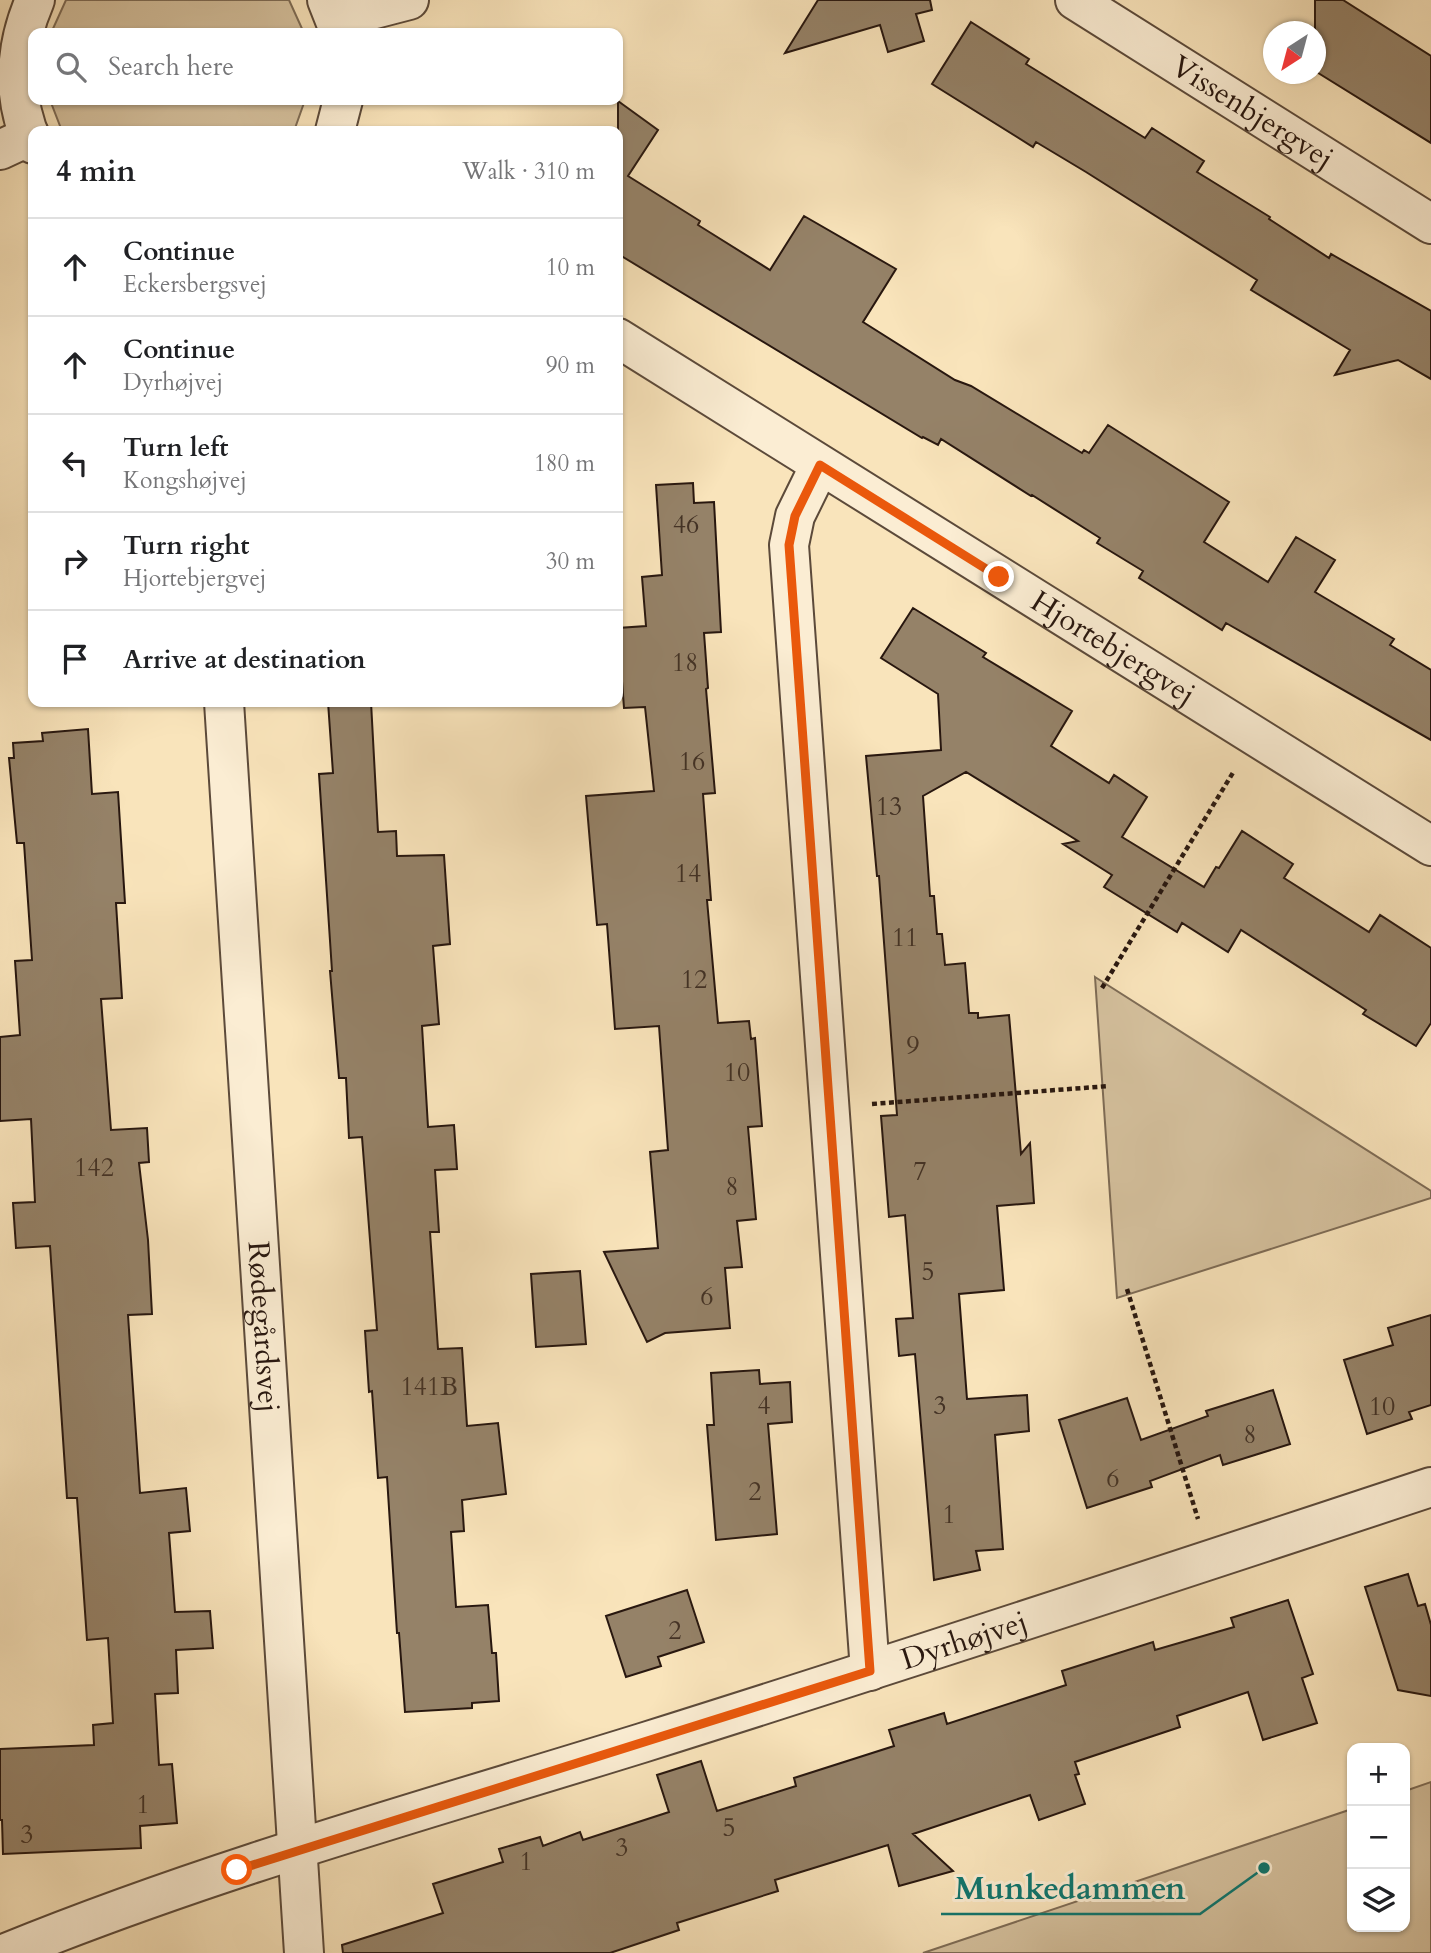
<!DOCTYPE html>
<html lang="en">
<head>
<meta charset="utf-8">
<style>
	body { margin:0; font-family:Cardo,serif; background:#f2f2f2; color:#202124 }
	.controls { position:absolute; right:21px; bottom:21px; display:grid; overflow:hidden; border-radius:14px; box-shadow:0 2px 5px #0004 }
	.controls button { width:63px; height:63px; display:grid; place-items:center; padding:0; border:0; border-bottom:2px solid #e0e0e0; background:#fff; color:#202124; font:35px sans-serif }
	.compass { position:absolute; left:1263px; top:21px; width:63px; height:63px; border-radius:50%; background:#fff; box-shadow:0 2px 5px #0004; rotate:216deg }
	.stop { position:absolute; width:21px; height:21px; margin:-16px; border:5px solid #ea580c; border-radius:50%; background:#fff }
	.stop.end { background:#ea580c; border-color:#fff; box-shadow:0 2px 7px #0008 }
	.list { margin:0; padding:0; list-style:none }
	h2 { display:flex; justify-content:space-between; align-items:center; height:91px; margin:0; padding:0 28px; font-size:30px }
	h2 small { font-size:23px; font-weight:400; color:#757577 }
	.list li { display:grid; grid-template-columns:46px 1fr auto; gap:21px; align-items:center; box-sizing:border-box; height:98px; padding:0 28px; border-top:2px solid #e0e0e0 }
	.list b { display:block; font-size:26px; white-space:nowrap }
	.list p { margin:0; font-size:23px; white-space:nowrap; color:#757577 }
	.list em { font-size:23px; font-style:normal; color:#757577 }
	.icon { flex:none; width:38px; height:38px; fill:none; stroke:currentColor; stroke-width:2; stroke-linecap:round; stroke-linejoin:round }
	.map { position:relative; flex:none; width:1431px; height:1953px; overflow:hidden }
	.search { position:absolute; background:#fff; box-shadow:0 2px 5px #0004; left:28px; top:28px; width:595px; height:77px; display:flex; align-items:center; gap:18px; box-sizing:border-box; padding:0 24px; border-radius:14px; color:#757577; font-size:26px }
	.panel { position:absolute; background:#fff; box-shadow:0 2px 5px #0004; left:28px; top:126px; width:595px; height:581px; border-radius:14px }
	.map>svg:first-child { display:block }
	.green { fill:#d5c19e; stroke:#7e6c56; stroke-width:2 }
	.building { fill:#958268; stroke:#28170f; stroke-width:2 }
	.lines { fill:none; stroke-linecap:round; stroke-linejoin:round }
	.minor-casing { stroke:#5c4a3a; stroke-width:42 }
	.tertiary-casing { stroke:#5c4a3a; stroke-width:42 }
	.path { stroke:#28170f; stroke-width:4.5; stroke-dasharray:5 3.5; stroke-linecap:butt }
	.minor { stroke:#fbedd3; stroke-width:38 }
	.tertiary { stroke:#fbedd3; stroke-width:38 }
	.route { stroke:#ea580c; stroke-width:9 }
	.labels { text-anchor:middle; stroke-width:6; stroke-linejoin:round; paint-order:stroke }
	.number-label { font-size:26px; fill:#433225 }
	.street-label { font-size:30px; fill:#28170f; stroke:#fbedd3 }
	.leader { fill:none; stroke:#0f766e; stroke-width:2.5 }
	.callout-dot { fill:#0f766e; stroke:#fbedd3; stroke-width:2.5 }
	.callout-label { font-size:32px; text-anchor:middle; font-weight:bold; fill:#0f766e; stroke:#fbedd3; stroke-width:6; stroke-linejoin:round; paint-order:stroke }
</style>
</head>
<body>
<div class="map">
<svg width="1431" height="1953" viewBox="0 0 1431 1953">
	<rect width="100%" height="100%" fill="#f9e4bb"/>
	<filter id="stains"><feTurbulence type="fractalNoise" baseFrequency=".00286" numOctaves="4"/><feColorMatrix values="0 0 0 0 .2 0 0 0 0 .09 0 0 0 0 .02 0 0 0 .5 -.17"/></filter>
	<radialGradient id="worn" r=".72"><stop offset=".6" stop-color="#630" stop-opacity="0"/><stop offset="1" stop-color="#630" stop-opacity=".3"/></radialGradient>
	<!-- green -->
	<path class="green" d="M66 0H289L304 33H51Z
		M50 100H305L294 131H62Z
		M1095 977 1431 1191V1198L1117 1298Z
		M1431 1782V1953H923L1352 1809V1927H1405V1791Z"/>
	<!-- building -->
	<path class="building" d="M818 0H930L932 10 916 14 924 41 888 52 880 25 785 53Z
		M1315 0H1343L1431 56V143L1315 71Z
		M971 22 1029 59 1026 64 1145 138 1152 128 1204 161 1197 172 1270 217 1269 219 1329 258 1331 254 1431 311V379L1398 360 1335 375 1350 350 1251 290 1257 280 1086 172 1036 142 1033 147 932 84Z
		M618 101 658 130 628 176 700 221 698 225 770 270 804 216 896 269 863 322 955 380 971 386 1082 453 1084 450 1089 453 1108 425 1229 502 1204 542 1268 582 1296 537 1335 560 1315 592 1394 639 1390 645 1431 670V740L1226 623 1222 630 1139 578 1143 571 1097 543 1100 538 1032 495 1031 496 941 439 938 445 923 437 922 438 618 254Z
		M693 483 694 503 714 502 721 632 704 633 708 688 706 689 715 793 703 794 711 900H707L718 1023 749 1021 751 1039 755 1038 762 1126 748 1127 756 1219 737 1221 742 1267 725 1268 730 1328 665 1333 647 1342 604 1252 658 1248 650 1152 668 1150 659 1026 615 1029 607 924 597 925 586 796 654 791 645 707 624 708 618 628 646 626 642 577 662 575 656 485Z
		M913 608 986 653 983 657 1072 711 1051 746 1109 783 1114 775 1147 797 1122 837 1204 887 1216 867 1219 868 1242 831 1293 864 1284 878 1369 932 1380 915 1431 948V1023L1416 1046 1363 1014 1366 1010 1241 930 1228 952 1182 923 1177 932 1104 887 1112 875 1063 844 1078 841 966 772 923 796 930 896H934L937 934H942L945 965 965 963 969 1013H978V1018L1009 1015 1021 1154 1030 1143 1034 1203 997 1206 1004 1290 959 1294 967 1399 1027 1395 1029 1431 995 1435 1003 1549 976 1551 980 1570 934 1580 915 1354 899 1356 896 1319 913 1318 905 1215 889 1217 881 1116 897 1115 879 876H877L866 756 941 750 938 694 881 658Z
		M328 702H371L378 832 396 831 397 856 444 855 450 944 433 946 439 1024 422 1026 428 1127 454 1125 457 1169 435 1170 439 1232H430L438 1349 462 1348 467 1426 498 1423 506 1494 462 1500 464 1531 451 1532 456 1607 488 1605 492 1653H496L499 1701 472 1703V1708L405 1712 399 1633H397L387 1477 378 1478 372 1391 369 1392 365 1331 377 1330 362 1137 349 1138 346 1078H339L330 971H332L319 774 333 773Z
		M88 729 92 794 118 792 125 903H116L122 998 101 999 111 1130 147 1128 149 1162 139 1163 148 1240 152 1314 128 1315 140 1493 186 1488 190 1531 169 1533 175 1612 210 1611 213 1648 176 1650 178 1693 155 1694 159 1765 172 1764 177 1823 140 1826 141 1848 3 1854 2 1820H0V1749L94 1745 93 1725 113 1723 108 1638 87 1640 77 1498H67L50 1246 16 1248 13 1203 35 1202 31 1119 0 1121V1037L20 1035 15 961 32 960 24 843H17L9 758H14L13 743 43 741 42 733Z
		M580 1271 586 1344 536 1347 531 1274Z
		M1431 1315V1405L1409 1412 1412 1419 1367 1434 1344 1360 1393 1345 1388 1328Z
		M759 1370 760 1384 790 1382 792 1422 768 1424 777 1534 716 1540 707 1425H714L711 1373Z
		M1273 1390 1290 1444 1223 1465 1220 1455 1150 1481 1152 1487 1087 1508 1059 1420 1127 1398 1141 1440 1208 1416 1206 1411Z
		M1408 1574 1418 1606 1425 1604 1431 1625V1696L1398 1690 1365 1587Z
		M687 1590 704 1642 658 1657 661 1666 626 1677 606 1616Z
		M1288 1600 1313 1674 1302 1678 1317 1723 1263 1740 1248 1692 1177 1716 1180 1727 1075 1762 1079 1774 1075 1775 1085 1804 1039 1820 1030 1795 913 1834 953 1871 899 1886 888 1845 775 1880 778 1891 677 1923 679 1930 610 1953H343L342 1945 443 1913 433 1884 503 1862 499 1849 540 1837 543 1846 580 1832 583 1840 669 1812 657 1775 701 1761 717 1811 796 1786 794 1778 894 1746 889 1730 944 1713 947 1724 1066 1685 1062 1671 1153 1642 1155 1650 1234 1627 1231 1618Z"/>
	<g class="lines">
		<!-- minor casing -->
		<g class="minor-casing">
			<g id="minor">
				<path id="s1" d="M1075 0 1431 224"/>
				<path d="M336 19 409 0"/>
				<path d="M0 150 30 136"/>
				<path id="s2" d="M618 338 1431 846"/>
				<path d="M820 465 795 516 789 545 870 1671"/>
				<path id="s3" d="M6 1953C212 1869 429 1809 642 1743 906 1660 1168 1574 1431 1487"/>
			</g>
		</g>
		<!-- tertiary casing -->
		<g class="tertiary-casing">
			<g id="tertiary">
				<path d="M327 0 340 33"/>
				<path d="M335 131 343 100"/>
				<path d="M33 144C11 97 15 46 35 0"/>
				<path id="s4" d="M224 702 304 1953"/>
			</g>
		</g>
		<!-- path -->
		<path class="path" d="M1102 988 1234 771
			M872 1104 1109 1086
			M1127 1289 1198 1519"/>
		<!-- minor -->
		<use href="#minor" class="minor"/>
		<!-- tertiary -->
		<use href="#tertiary" class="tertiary"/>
	</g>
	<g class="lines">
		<!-- route -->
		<path class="route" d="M237 1870 870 1671 789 545 795 516 820 465 999 577"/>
	</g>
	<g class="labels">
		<!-- number labels -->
		<g class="number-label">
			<text x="686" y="533">46</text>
			<text x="685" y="671">18</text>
			<text x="692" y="770">16</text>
			<text x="889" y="815">13</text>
			<text x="688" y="882">14</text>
			<text x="905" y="946">11</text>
			<text x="694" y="988">12</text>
			<text x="913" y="1054">9</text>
			<text x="737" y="1081">10</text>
			<text x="94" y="1176">142</text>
			<text x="920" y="1180">7</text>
			<text x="732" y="1195">8</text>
			<text x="928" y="1280">5</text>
			<text x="707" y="1305">6</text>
			<text x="429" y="1395">141B</text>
			<text x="764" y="1414">4</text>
			<text x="940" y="1414">3</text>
			<text x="1382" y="1415">10</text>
			<text x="1250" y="1443">8</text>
			<text x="1113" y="1487">6</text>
			<text x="755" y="1500">2</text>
			<text x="949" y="1523">1</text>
			<text x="675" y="1639">2</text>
			<text x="143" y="1813">1</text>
			<text x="729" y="1836">5</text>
			<text x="27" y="1843">3</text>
			<text x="622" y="1856">3</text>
			<text x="526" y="1870">1</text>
		</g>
		<!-- street labels -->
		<g class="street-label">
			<text dy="10" stroke="none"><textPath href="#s1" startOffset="210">Vissenbjergvej</textPath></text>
			<text dy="10" stroke="none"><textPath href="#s2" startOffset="584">Hjortebjergvej</textPath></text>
			<text dy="10" stroke="none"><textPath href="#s4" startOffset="626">Rødegårdsvej</textPath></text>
			<text dy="10" stroke="none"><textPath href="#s3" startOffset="1008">Dyrhøjvej</textPath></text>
		</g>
	</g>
	<!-- callouts -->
	<path class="leader" d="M1264 1868L1200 1914H941"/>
	<circle class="callout-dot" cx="1264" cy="1868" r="7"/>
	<g class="callout-label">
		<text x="1070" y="1899">Munkedammen</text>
	</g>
	<rect width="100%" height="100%" filter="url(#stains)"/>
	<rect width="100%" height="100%" fill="url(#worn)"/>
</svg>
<div class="controls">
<button>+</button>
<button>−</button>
<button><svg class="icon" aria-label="layers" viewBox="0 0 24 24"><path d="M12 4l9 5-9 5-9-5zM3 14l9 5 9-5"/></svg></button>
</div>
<svg class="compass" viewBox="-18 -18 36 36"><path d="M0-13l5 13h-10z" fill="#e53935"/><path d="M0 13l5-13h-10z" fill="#757577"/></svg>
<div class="stop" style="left:237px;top:1870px"></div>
<div class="stop end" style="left:999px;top:577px"></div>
<div class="search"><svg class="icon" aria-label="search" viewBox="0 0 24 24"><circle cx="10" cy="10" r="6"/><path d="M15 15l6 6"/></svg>Search here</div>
<section class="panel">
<h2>4 min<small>Walk · 310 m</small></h2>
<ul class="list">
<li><svg class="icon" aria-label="ahead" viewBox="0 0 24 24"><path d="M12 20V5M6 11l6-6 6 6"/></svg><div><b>Continue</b><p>Eckersbergsvej</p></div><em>10 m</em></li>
<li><svg class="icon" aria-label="ahead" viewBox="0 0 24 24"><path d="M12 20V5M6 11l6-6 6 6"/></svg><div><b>Continue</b><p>Dyrhøjvej</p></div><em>90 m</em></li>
<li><svg class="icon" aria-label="left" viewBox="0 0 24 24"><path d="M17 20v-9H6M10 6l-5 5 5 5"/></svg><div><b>Turn left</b><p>Kongshøjvej</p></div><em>180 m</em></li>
<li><svg class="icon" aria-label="right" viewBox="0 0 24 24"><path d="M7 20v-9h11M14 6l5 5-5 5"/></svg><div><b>Turn right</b><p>Hjortebjergvej</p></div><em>30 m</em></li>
<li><svg class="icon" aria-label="arrive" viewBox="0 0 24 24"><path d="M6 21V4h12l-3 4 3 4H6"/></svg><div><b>Arrive at destination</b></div></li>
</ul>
</section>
</div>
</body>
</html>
